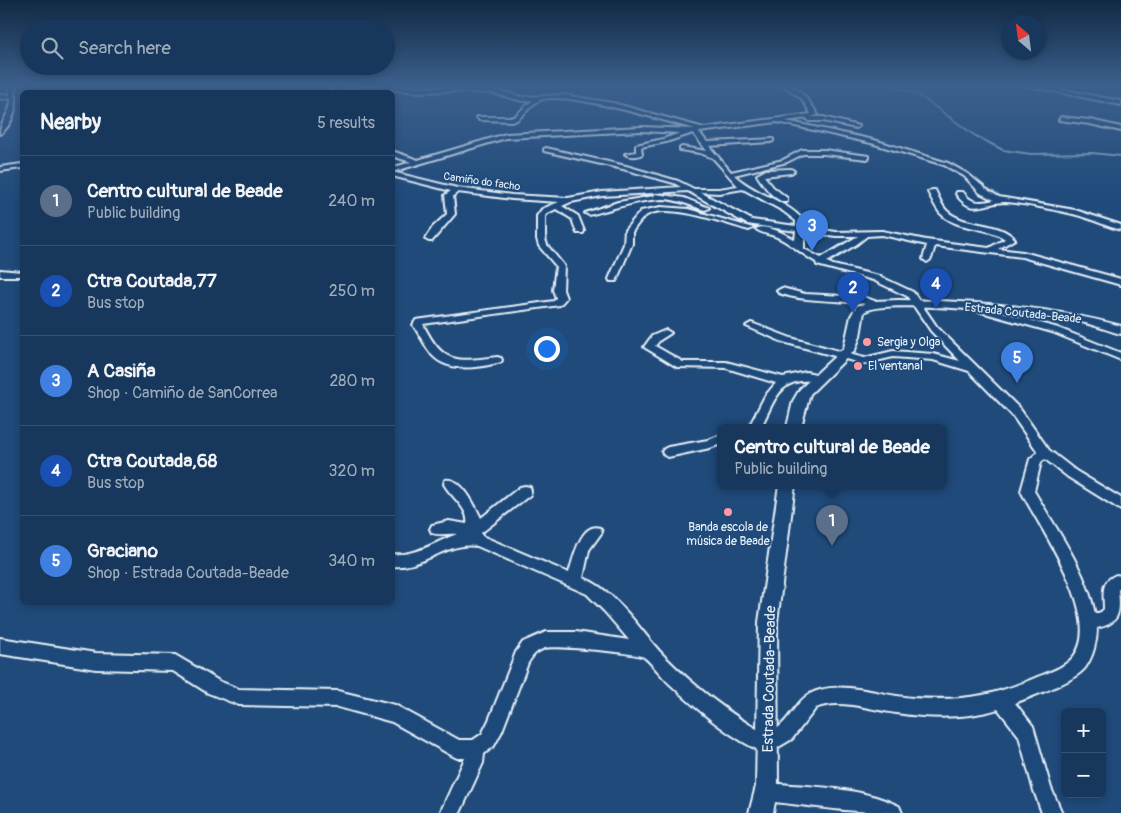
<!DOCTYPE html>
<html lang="en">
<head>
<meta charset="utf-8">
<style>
	body { margin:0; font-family:Pangolin,sans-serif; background:#244365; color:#f1f3f6 }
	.controls { position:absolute; right:15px; bottom:15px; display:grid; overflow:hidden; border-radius:8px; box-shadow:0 2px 8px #0003 }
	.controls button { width:45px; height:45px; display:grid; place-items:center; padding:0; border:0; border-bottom:1px solid #365272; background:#17385c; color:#f1f3f6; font:25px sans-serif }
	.compass { position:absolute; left:1001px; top:15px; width:45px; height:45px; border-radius:50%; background:#17385c; box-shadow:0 2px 8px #0003; rotate:332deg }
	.you { position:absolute; left:546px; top:348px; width:18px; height:18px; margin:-12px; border:4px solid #fff; border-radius:50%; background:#1a73e8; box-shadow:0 0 0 8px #1a73e833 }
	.badge { display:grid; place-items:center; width:32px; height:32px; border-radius:50%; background:#ff9aa2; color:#fff; font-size:16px; font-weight:700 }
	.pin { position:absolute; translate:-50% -41px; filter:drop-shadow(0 1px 2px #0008) }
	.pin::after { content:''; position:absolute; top:26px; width:18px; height:15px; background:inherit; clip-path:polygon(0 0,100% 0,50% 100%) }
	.popup { position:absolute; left:717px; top:424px; width:230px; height:65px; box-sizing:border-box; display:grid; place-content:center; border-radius:8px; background:#17385c; filter:drop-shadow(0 1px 4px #0005); font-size:16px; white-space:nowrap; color:#9eacbb }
	.popup b { font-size:19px; color:#f1f3f6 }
	.popup::after { content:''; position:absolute; left:50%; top:100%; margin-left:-10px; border:10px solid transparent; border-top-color:#17385c }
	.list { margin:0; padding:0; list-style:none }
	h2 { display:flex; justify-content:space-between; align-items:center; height:65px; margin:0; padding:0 20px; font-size:21px }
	h2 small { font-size:16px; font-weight:400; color:#9eacbb }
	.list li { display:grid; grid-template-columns:32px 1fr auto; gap:15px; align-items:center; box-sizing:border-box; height:90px; padding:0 20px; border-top:1px solid #365272 }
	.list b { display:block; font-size:19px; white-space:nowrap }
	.list p { margin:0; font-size:16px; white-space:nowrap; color:#9eacbb }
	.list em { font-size:16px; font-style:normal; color:#9eacbb }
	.icon { flex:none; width:28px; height:28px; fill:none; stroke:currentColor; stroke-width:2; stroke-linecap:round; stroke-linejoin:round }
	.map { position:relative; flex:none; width:1121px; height:813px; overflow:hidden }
	.search { position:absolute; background:#17385c; box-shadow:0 2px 8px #0003; left:20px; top:20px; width:375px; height:55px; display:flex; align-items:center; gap:12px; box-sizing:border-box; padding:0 18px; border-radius:28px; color:#9eacbb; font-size:19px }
	.panel { position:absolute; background:#17385c; box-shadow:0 2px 8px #0003; left:20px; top:90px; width:375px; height:515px; border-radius:8px }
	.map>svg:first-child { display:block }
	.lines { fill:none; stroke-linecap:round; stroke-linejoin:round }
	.stream { stroke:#86abc4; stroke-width:2 }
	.minor-casing { stroke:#e8f1f8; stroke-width:4 }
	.tertiary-casing { stroke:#e8f1f8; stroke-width:4 }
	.minor { fill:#1f4a7a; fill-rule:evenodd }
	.tertiary { fill:#1f4a7a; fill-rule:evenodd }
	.poi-dot { fill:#ff9aa2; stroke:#1f4a7a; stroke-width:2 }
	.labels { text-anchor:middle; stroke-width:4; stroke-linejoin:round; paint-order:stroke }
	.far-street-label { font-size:11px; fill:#e8f1f8; stroke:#1f4a7a }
	.street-label { font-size:12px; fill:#e8f1f8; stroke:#1f4a7a }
	.poi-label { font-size:12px; fill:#e8f1f8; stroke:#1f4a7a; text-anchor:start }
	.near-street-label { font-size:15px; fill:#e8f1f8; stroke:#1f4a7a }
</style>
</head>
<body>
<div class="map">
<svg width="1121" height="813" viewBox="0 0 1121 813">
	<rect width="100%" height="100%" fill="#1f4a7a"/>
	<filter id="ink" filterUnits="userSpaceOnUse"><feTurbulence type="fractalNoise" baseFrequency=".02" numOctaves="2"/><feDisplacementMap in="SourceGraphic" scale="10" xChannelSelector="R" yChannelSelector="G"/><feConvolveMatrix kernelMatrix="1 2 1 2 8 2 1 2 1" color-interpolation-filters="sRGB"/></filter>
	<g filter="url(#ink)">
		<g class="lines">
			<!-- stream -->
			<path class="stream" d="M889 85 919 95 974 135 1003 150 1031 154 1092 153 1121 156"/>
			<!-- minor casing -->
			<g class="minor-casing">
				<path id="minor" d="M12 85H17L15 89C18 104 14 124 0 134 0 121 12 112 11 98L0 99V95H10L9 89Z
					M343 85H350L344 89 389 85 417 88 449 87 493 89 522 97 564 95 613 103 704 128 811 114 802 99 783 85C799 85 810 102 818 115L811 117H823L859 126 856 128 823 121H809L807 118 786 121 874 140 948 163 968 174 986 189 999 197 1075 210 1121 225V230C1105 226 1090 218 1073 214 1056 210 1022 203 1005 202 985 202 972 217 956 194L957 192H963C971 204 981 203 994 200L980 193 964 176 944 165 871 143 777 122 699 132 707 142 773 139V141L771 142 709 146 731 172 783 160 802 150H824L869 156V158L867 159 824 154H803L787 162 734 175C755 195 785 199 804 221V227L836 232 882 231 926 240 989 248 1005 239C986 225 957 231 940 213 935 207 932 199 928 192L932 190H935C939 197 941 205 947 211 966 228 997 220 1015 239L998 249 1023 252 1121 279V285L1022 257 935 246 931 259 927 262 923 259 927 245 882 235 867 236 857 244 827 262 833 265 879 276 913 292 937 327 1020 409 1049 450 1076 471 1121 498V510L1068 477 1045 459 1041 462 1034 491C1056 529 1086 569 1095 614L1101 612 1104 609C1104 595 1100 581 1116 575L1121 576V590L1118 589C1120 611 1121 623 1097 628 1097 641 1093 657 1085 668 1074 682 1032 696 1015 703L1033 726 1051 788 1062 813H1042L1033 788 1019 736 998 709C966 719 929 718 896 713 871 710 840 698 816 708L792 739 767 754C731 739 699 711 671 685 664 679 650 661 644 657 635 653 555 645 545 648 536 651 533 655 528 663L502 731 494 746 484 754 483 763 460 813H440L465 758H457L451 755 392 722 338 707 239 705 208 693 173 671 96 669 0 654V638L96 653 175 655 219 681 239 689 338 691 395 705 459 740H473L482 734 489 720 516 652 523 642 546 632H576L629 640 605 612 587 594 477 546C446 541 424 569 392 566V554C417 556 435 542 457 534 449 533 440 536 432 533L430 529 432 525 449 521 467 524C470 509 450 496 444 484L445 480C461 476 475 506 481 518L520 487 525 486 530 487 531 491 530 495 481 533 482 536 569 573C573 560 581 521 600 528L602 532 589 550 583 578C616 590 640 631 664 656 695 687 729 714 767 735 771 733 776 730 779 727 795 714 797 696 820 690 849 682 884 696 913 698 961 701 991 697 1035 678 1047 673 1065 668 1074 656 1104 617 1039 527 1021 491L1030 459 1038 452 1012 415 969 371 933 360 893 357 864 364 783 342 746 326 751 323 754 324 791 338 864 358 893 351 933 354 960 361 931 331 907 296 873 280 817 265 816 262C803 255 793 245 779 238 772 234 762 234 756 229 766 223 786 235 795 240L796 231 747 224 688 191 602 196 571 202 562 206 578 216 584 231 583 233H577L572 219 556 209 548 213 545 216V239L547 245 564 266 563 290 566 298 560 305 423 324C443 365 456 362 497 357L501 358 502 360 501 362C480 368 448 373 432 355 425 346 420 335 413 325L416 320 554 301 556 298 553 290 556 266 539 246 537 239V216L542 209 559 202 512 199 458 192 453 196 455 214 432 241H429L425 239 433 227 447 214 445 195 451 191 392 176V172L457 188 512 195 568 198 602 192 681 187 674 183 623 169 544 151V149L546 148 626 166 678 181 694 189H719L738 186 713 158 700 153 680 150V148L682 147 707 151 693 133 666 142 641 147 642 154C638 157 629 157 625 154L636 152V145L663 139 680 133 641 131 506 138 392 172V168L411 162 392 156V151L418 160 506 134 641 127 695 129C668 122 559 88 538 101 529 106 524 116 515 121L479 120 477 117H514L533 100 522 101 493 93 449 91 417 92 389 89 335 92 331 91ZM743 189 783 211 796 221V226L752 220 700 192 719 193ZM804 232 836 236H858L821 258 804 249Z
					M1061 117 1090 120 1121 127V131L1090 124 1059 120Z
					M22 164V168L0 171V167Z
					M766 170 791 169 794 171 791 173 764 176 773 187 787 198V202C774 202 763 184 757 175Z
					M655 194 684 198 709 208 705 210C691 206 677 199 663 199 638 200 613 209 589 215L585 213 618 202 654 196Z
					M661 207 688 209 753 228 749 230C726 224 668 202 647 215 641 218 636 227 632 232V244L617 279 616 281H610L609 279 624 244 625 230 641 211Z
					M0 270 22 272V276H0Z
					M782 288 805 294 864 297 880 303 875 306C843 298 810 304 779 293L777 291Z
					M977 305 1058 328 1121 353V360L1052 332 974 310V306Z
					M666 330 671 333 660 340 655 346 683 362H726L783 377 806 372 821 375 822 378 817 382C780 375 775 400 761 427H749L765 396 776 383 726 368 677 367 644 347 652 336Z
					M721 435V444L710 448 668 457 664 455 662 452 664 449 668 447 708 440Z
					M766 783C811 787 857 786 899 806L902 813C856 813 811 806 766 801L759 799 757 792 759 785Z"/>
			</g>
			<!-- tertiary casing -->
			<g class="tertiary-casing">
				<path id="tertiary" d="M1023 85H1038L1121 101V105Z
					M898 300C973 301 1049 306 1121 326V334C1106 330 1092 324 1077 321 1044 316 885 297 864 312L860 336 855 350 810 394 801 427H787L793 401 800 389 844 348 851 316 857 306 874 301Z
					M779 485H795L777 622 778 786 773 813H749L756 786 759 622Z"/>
			</g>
			<!-- minor -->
			<use href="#minor" class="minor"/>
			<!-- tertiary -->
			<use href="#tertiary" class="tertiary"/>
		</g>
	</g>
	<!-- sky -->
	<linearGradient id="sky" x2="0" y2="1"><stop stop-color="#112943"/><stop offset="0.43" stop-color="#3c608d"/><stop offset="1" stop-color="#3c608d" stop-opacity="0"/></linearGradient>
	<rect width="1121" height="199" fill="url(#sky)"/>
	<!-- markers -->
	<g class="poi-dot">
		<circle cx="867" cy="342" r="5"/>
		<circle cx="858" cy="366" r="5"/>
		<circle cx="728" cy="512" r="5"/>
	</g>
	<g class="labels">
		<!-- far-street labels -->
		<g class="far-street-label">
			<text transform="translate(482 181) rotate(8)" y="4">Camiño do facho</text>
		</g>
		<!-- street labels -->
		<g class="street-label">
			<text transform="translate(1023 313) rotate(6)" y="4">Estrada Coutada-Beade</text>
		</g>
		<!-- poi labels -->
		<g class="poi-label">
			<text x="877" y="346">Sergia y Olga</text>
			<text x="868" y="370">El ventanal</text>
			<text x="728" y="531" text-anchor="middle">Banda escola de<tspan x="728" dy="14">música de Beade</tspan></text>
		</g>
		<!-- near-street labels -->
		<g class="near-street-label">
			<text transform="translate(769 679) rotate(-89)" y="5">Estrada Coutada-Beade</text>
		</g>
	</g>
</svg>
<div class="controls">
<button>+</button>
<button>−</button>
</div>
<svg class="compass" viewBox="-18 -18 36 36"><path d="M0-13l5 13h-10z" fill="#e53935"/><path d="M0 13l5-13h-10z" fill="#9eacbb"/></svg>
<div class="you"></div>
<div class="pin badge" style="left:832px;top:546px;background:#5c6f8a">1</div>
<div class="popup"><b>Centro cultural de Beade</b>Public building</div>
<div class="pin badge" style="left:853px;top:313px;background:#1a4fb4">2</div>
<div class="pin badge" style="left:812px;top:251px;background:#3f7fe0">3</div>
<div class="pin badge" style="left:936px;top:309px;background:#1a4fb4">4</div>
<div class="pin badge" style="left:1017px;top:383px;background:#3f7fe0">5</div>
<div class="search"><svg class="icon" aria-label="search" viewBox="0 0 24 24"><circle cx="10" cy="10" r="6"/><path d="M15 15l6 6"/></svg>Search here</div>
<section class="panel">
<h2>Nearby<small>5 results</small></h2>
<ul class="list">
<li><span class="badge" style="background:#5c6f8a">1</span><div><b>Centro cultural de Beade</b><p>Public building</p></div><em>240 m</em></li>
<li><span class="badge" style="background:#1a4fb4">2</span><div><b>Ctra Coutada,77</b><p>Bus stop</p></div><em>250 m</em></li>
<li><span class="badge" style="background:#3f7fe0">3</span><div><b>A Casiña</b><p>Shop · Camiño de SanCorrea</p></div><em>280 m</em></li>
<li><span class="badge" style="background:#1a4fb4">4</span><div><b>Ctra Coutada,68</b><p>Bus stop</p></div><em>320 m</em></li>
<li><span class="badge" style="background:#3f7fe0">5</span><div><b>Graciano</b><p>Shop · Estrada Coutada-Beade</p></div><em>340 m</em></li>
</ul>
</section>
</div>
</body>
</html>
